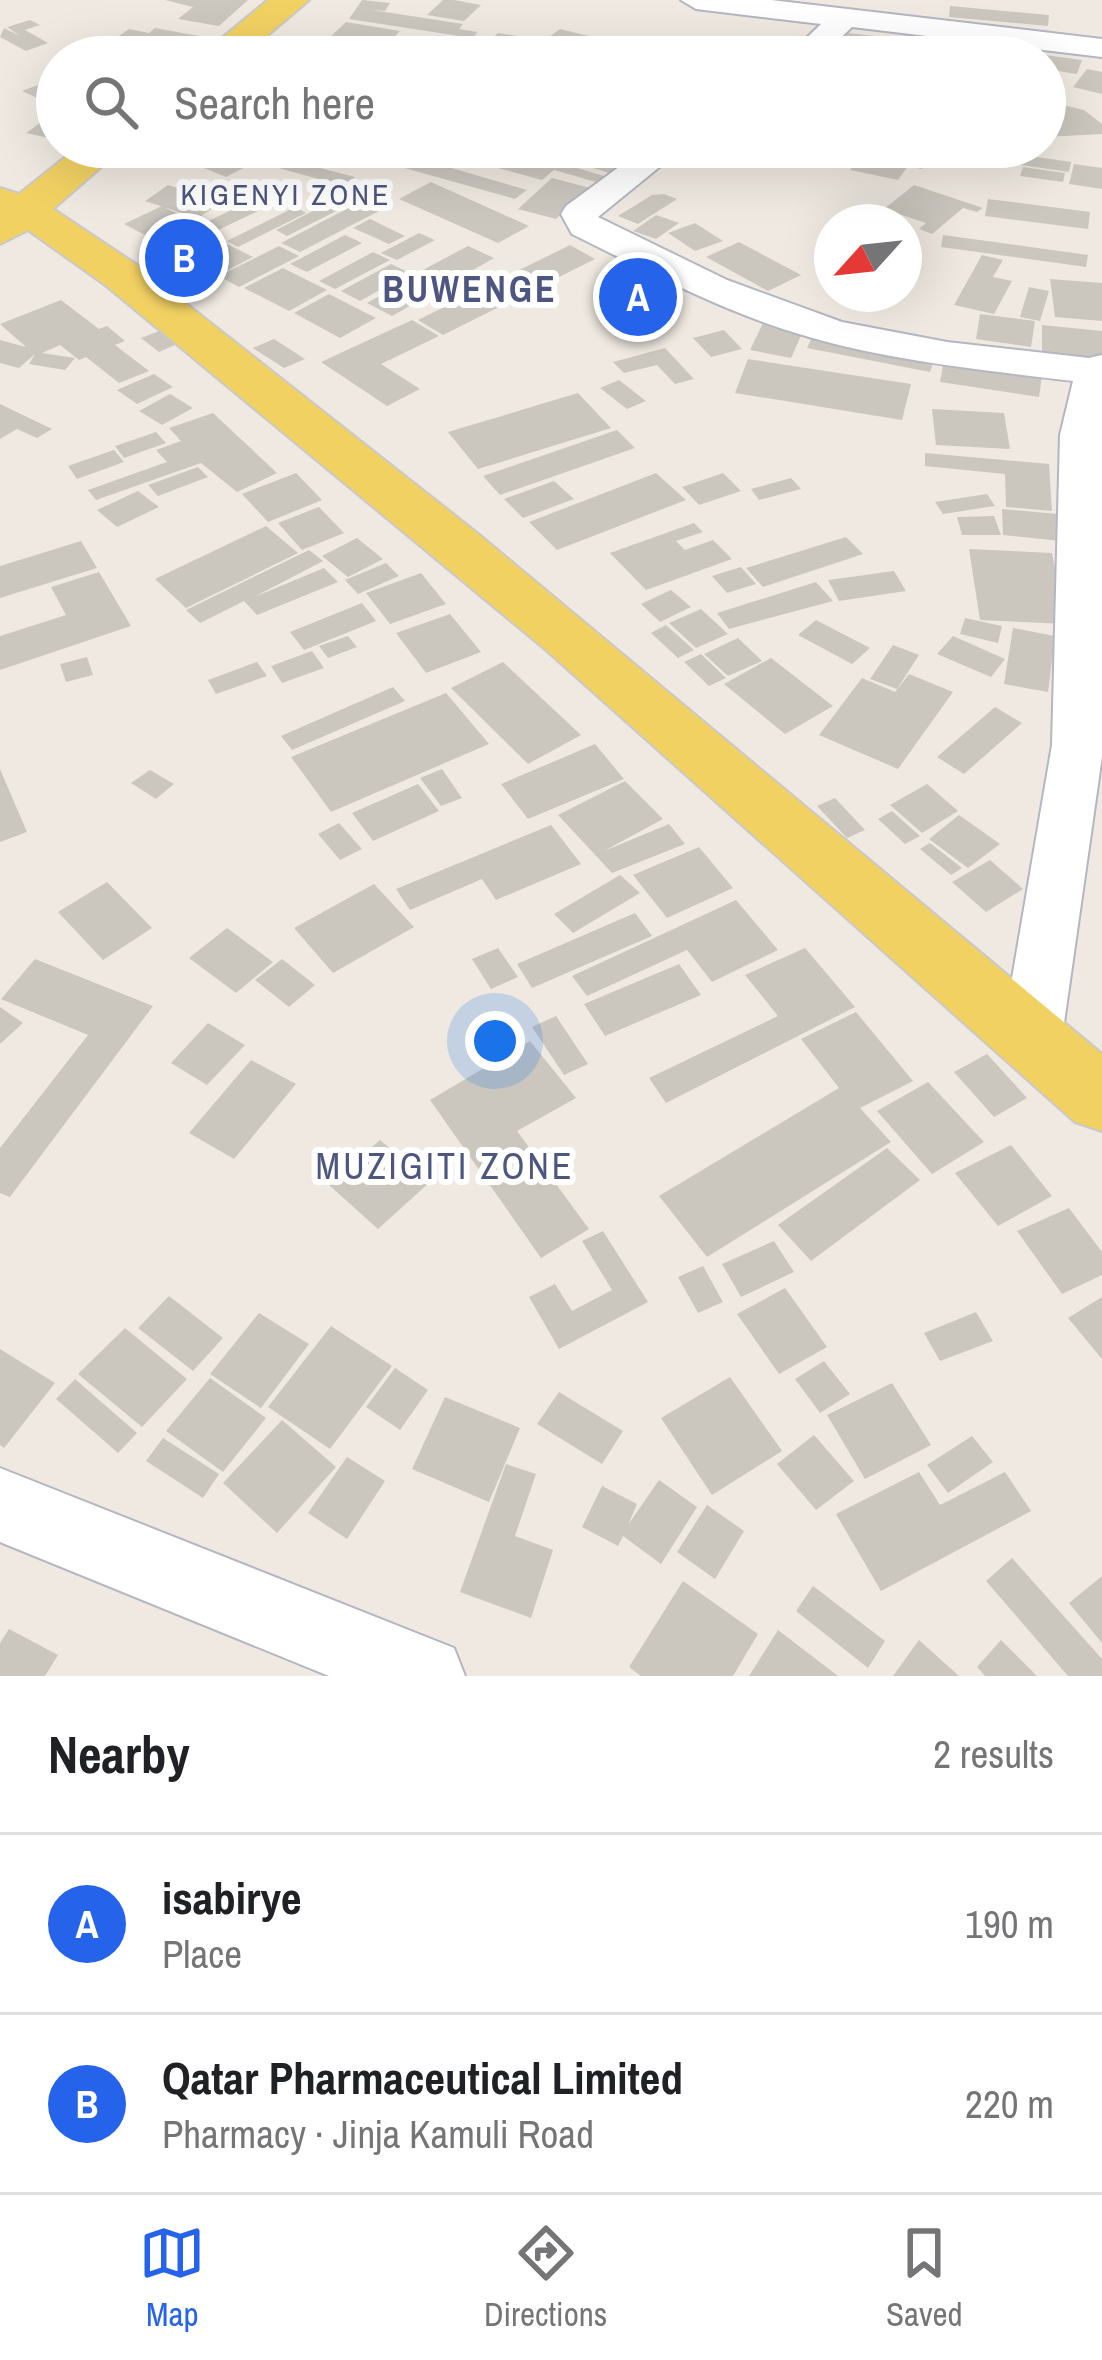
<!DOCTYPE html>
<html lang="en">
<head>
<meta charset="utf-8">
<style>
	body { margin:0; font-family:"Archivo Narrow",sans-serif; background:#f6f6f6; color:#202124 }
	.compass { position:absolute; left:814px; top:204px; width:108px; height:108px; border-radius:50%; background:#fff; box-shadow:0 12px 48px #0002; rotate:243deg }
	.you { position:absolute; left:495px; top:1041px; width:42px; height:42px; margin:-30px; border:9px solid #fff; border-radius:50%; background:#1a73e8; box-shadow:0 0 0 18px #1a73e833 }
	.badge { display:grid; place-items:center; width:78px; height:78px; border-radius:50%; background:#2563eb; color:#fff; font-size:39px; font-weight:700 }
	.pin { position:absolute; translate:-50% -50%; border:6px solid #fff; box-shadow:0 3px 12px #0006 }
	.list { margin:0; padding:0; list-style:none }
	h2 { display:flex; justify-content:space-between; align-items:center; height:156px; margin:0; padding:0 48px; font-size:51px }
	h2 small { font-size:39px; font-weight:400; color:#757577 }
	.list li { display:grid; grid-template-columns:78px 1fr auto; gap:36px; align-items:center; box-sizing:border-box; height:180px; padding:0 48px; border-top:3px solid #e0e0e0 }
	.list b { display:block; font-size:45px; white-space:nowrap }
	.list p { margin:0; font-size:39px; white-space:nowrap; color:#757577 }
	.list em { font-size:39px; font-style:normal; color:#757577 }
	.icon { flex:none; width:66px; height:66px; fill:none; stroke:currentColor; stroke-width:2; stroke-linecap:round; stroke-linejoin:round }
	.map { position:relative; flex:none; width:1102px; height:1676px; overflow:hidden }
	.search { position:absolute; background:#fff; box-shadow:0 12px 48px #0002; left:36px; right:36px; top:36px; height:132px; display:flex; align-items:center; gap:30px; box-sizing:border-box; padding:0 42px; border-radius:66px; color:#757577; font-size:45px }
	.sheet { height:516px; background:#fff }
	nav { display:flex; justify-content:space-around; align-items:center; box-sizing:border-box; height:168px; border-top:3px solid #e0e0e0; background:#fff; font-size:33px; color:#757577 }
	nav a { display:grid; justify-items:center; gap:6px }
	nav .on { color:#2563eb }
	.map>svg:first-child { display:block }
	.building { fill:#cbc7bf }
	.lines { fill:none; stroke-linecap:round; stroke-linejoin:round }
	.minor-casing { stroke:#b4b7c1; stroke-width:4 }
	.major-casing { stroke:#c9c9c9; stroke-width:4 }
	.minor { fill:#fff; fill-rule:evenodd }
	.major { fill:#f2d163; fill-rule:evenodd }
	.labels { text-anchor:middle; stroke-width:12; stroke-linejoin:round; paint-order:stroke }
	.far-quarter-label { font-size:30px; letter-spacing:3px; fill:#4d5680; stroke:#fff }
	.far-district-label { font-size:36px; font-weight:bold; letter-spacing:3px; fill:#4d5680; stroke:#fff }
	.quarter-label { font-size:36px; letter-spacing:3px; fill:#4d5680; stroke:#fff }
</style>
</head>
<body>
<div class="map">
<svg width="1102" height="1676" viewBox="0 0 1102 1676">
	<rect width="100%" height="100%" fill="#efe9e1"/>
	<!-- building -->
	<path class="building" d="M165 0H248L219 26 178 19 193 7Z
		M362 0 390 3 385 11 372 10 463 24 459 29 478 32 472 38 349 19Z
		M443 0H454L481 5 464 21 427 15Z
		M950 6 1049 15 1048 26 949 17Z
		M30 20 40 25 25 30 48 43 26 51 0 37 4 28 20 36 7 27Z
		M346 22 400 31 385 46 330 37Z
		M155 28 199 36 184 48 143 41 132 50 102 46 113 37 133 40 119 36 129 29 149 33Z
		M560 29 593 37 566 57 527 53Z
		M498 33 523 37 502 57H473Z
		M848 33 882 37 869 57H850L854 50 840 48Z
		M888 39 950 47 946 57 881 54Z
		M323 45 381 54 380 57H310Z
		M957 47 1008 54V57H952Z
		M1045 55 1082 60 1077 74 1045 69Z
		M1087 69 1102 72V94L1073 87Z
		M38 85 57 95V107L22 91Z
		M1045 101 1084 110 1102 124V134L1045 137Z
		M57 111 54 139 26 133Z
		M268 147 323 162 316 167 355 177 344 186 206 148Z
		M416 147H466L548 169 482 148 507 147 604 176 596 182 554 170 542 180 462 158 448 167 527 190 515 199 390 164Z
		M563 147 621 163 610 173 525 148Z
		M880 147H911L936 152 922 169 908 166 898 180 850 170 860 156 879 160 887 151Z
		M1010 153 1071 162 1069 172 1007 163Z
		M221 154 249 165 226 177 199 166Z
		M1074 164 1102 168V189L1069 184Z
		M1023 167 1065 173 1063 182 1020 176Z
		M552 178 590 188 556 219 518 209Z
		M241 181 277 194 267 200 230 188Z
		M431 182 529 226 498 243 399 199Z
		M168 185 222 202 198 218 145 201Z
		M914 185 983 208 977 212 963 208 932 234 919 229 926 223 884 209Z
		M664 194 677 199 638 224 618 216 652 195Z
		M338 198 350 204 287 236 276 230Z
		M988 199 1090 212 1088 229 985 216Z
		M360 202 379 211 300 252 281 243Z
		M244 204 258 211 216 231 202 224Z
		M162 206 196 223 158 242 124 224Z
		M295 207 306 213 238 247 227 241Z
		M656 215 679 223 656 239 633 231Z
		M370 219 405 236 389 244 353 228Z
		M695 223 723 241 695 251 668 233Z
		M195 228 223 242 189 259 162 244Z
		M419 233 435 240 397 260 381 253Z
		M345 235 362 243 307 272 290 264Z
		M943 235 1088 255 1086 267 941 247Z
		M739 242 801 275 768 291 706 257Z
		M227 244 253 257 218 275 192 262Z
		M570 245 595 259 443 335 418 320Z
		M279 246 299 256 239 287 219 276Z
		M468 246 494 258 433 293 406 279Z
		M373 252 390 260 335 289 319 281Z
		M982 255 1003 260 993 277 1012 281 994 314 954 305Z
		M391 264 410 273 360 301 341 291Z
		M283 268 327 290 289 311 244 288Z
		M1050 279 1102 283V321L1055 317Z
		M401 284 426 297 392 316 367 303Z
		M1029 287 1049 291 1040 321 1020 317Z
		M329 294 376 318 340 338 294 313Z
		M61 300 99 329 107 326 125 341 115 345 149 371 119 383 86 357 79 360 60 345 42 353 75 358 65 370 29 364 35 354 19 368 0 363V340L26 347 0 324Z
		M980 314 1035 321 1031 347 976 339Z
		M412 320 439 336 381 364 420 389 387 406 321 362Z
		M764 321 804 329 791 358 750 350Z
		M1042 325 1102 331V358L1042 352Z
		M724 330 742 349 711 357 693 338Z
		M159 331 177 344 159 352 141 338Z
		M815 331 936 355 930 372 807 348Z
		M274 339 305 359 284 368 253 348Z
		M665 348 694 379 675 384 657 365 624 373 613 362Z
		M945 355 1043 369 1039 397 940 382Z
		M748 359 911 384 902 420 735 393Z
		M154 374 173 387 137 404 117 390Z
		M619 380 646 401 627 409 600 388Z
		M578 393 611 428 478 469 448 432Z
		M170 394 193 408 162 425 139 411Z
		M0 404 52 429 37 438 17 429 0 439Z
		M932 409 1004 413 1010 449 936 445Z
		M213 413 277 473 237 492 201 463 96 500 88 490 167 462 156 450 181 441 169 428Z
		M617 430 635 448 500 495 483 476Z
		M156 432 166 443 124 458 115 446Z
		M114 450 124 462 77 479 68 466Z
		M925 453 1049 464 1052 511 1006 507 1005 474 925 466Z
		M198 467 208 477 158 496 148 485Z
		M296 473 322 500 268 522 242 494Z
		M656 473 686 500 557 550 529 522Z
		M723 473 741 491 699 505 682 487Z
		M791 478 801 489 759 500 751 489Z
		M554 481 574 499 523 518 504 499Z
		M138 491 159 507 117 527 97 510Z
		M987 494 995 506 943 514 935 502Z
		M319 507 344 533 302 550 278 523Z
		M1002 509 1058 514 1060 541 1003 535Z
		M994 516 1001 535H962L957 517Z
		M694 523 703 532 676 541 685 550 713 540 732 559 646 590 610 553Z
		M266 526 298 553 186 608 155 579Z
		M846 537 863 554 763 587 746 568Z
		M357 538 383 559 348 577 322 556Z
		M81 541 97 568 0 598V566Z
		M969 549 1052 553 1066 624 980 620Z
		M309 550 323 561 254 597 324 568 338 582 257 615 244 601 200 623 186 610Z
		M386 563 399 576 358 594 345 580Z
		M741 567 756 584 727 593 712 576Z
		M894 571 906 591 839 601 828 580Z
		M99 572 131 626 0 670V636L66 615 51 587Z
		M421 573 446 604 390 624 366 593Z
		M816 582 833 601 729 629 717 613Z
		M671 590 691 607 660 622 641 604Z
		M362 603 376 621 304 650 290 632Z
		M701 609 728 634 696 648 669 623Z
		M450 614 481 652 426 673 396 633Z
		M965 618 1002 626 998 643 960 634Z
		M816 620 870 648 852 664 798 635Z
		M666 625 694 650 678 658 651 633Z
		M1013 628 1055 636 1048 692 1004 684Z
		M348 636 357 647 328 658 319 646Z
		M953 636 1005 659 991 677 937 654Z
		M738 638 762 661 728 676 704 654Z
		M893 645 919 655 897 689 870 679Z
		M312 651 324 668 282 683 271 666Z
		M701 654 726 678 709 686 684 662Z
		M87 657 93 675 66 682 60 664Z
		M771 658 833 706 785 734 724 684Z
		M257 662 267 676 216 694 208 680Z
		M503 662 581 735 528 764 451 688Z
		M909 674 953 692 898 769 819 735 862 678 895 692Z
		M393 687 405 701 292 750 281 736Z
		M446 693 489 744 331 812 291 757Z
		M995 707 1022 723 964 774 937 757Z
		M595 744 624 779 528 819 501 784Z
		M0 769 27 832 0 842Z
		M442 769 462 798 441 806 420 778Z
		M150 770 174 784 156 799 131 783Z
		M625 781 663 819 604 851 669 824 685 844 612 873 558 815Z
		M418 784 439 811 373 841 352 813Z
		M927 784 958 811 922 833 890 805Z
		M835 798 865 830 847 838 817 806Z
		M892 811 920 836 905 844 878 819Z
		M959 815 1000 844 968 868 929 839Z
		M339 823 362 849 340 860 318 834Z
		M551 825 581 864 496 900 482 879 410 910 396 889Z
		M930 843 962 868 951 875 920 849Z
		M699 847 733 888 667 918 633 875Z
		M990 860 1023 889 986 912 952 882Z
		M620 875 640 893 573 933 554 914Z
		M107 882 152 928 103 960 58 912Z
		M374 884 414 927 333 973 294 928Z
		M736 900 778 950 712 982 687 950 587 996 572 976Z
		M635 913 652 936 532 988 517 964Z
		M227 928 273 962 236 993 189 958Z
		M498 948 518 977 491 989 472 959Z
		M805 948 855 1007 666 1103 649 1078 778 1016 745 975Z
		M35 959 153 1006 10 1197 0 1193V1148L88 1035 1 999Z
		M282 959 315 985 289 1007 255 980Z
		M679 964 701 995 605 1036 584 1004Z
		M0 1007 23 1023 0 1044Z
		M856 1012 913 1081 860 1108 891 1142 707 1257 659 1196 839 1088 801 1039Z
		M556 1016 588 1064 564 1075 532 1027Z
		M208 1023 245 1045 207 1085 171 1063Z
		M530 1041 576 1098 517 1131 589 1229 541 1258 430 1100Z
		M987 1054 1027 1098 994 1117 954 1072Z
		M251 1060 296 1084 234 1159 189 1133Z
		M928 1082 984 1142 932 1174 877 1111Z
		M380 1140 430 1182 378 1229 329 1185Z
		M1011 1145 1052 1196 998 1226 955 1173Z
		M887 1148 920 1180 811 1261 778 1225Z
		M1069 1208 1102 1252V1275L1062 1294 1017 1231Z
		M603 1231 648 1302 559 1349 529 1297 555 1284 572 1311 612 1290 582 1241Z
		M774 1241 794 1272 741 1297 722 1264Z
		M703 1266 723 1302 698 1313 678 1277Z
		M785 1288 827 1347 779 1374 737 1314Z
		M169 1296 223 1338 193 1371 138 1328Z
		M1102 1297V1359L1068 1318Z
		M976 1312 993 1341 940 1361 924 1333Z
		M259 1313 309 1344 261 1408 210 1374Z
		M331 1326 392 1366 330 1449 268 1407Z
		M125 1328 187 1379 142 1427 78 1374Z
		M0 1349 55 1383 4 1448 0 1445Z
		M824 1361 850 1394 820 1413 795 1379Z
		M395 1368 428 1390 400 1430 366 1407Z
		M730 1377 782 1451 712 1495 661 1418Z
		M210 1378 266 1418 223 1472 166 1431Z
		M75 1379 137 1433 118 1453 56 1399Z
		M892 1383 931 1445 865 1479 827 1415Z
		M559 1392 623 1431 602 1464 537 1424Z
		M445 1397 520 1428 489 1502 412 1469Z
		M282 1420 336 1467 277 1533 223 1483Z
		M814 1435 854 1481 816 1510 777 1464Z
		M972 1436 993 1462 948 1493 927 1465Z
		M163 1438 219 1474 203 1498 146 1461Z
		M347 1457 385 1481 347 1539 308 1513Z
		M506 1464 536 1474 515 1536 553 1550 531 1618 460 1592Z
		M919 1472 940 1505 1005 1472 1031 1511 881 1591 836 1514Z
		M659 1480 697 1507 661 1564 623 1536 618 1546 582 1527 602 1486 637 1504 628 1525Z
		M707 1505 744 1531 715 1579 677 1552Z
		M1012 1558 1102 1659V1676H1068L986 1581Z
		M1102 1576V1643L1069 1603Z
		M683 1581 758 1634 733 1676H641L629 1667Z
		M813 1586 885 1641 868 1668 796 1611Z
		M9 1629 58 1655 45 1676H0V1643Z
		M778 1630 838 1676H749Z
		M919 1640 959 1676H893Z
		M1001 1640 1037 1676H985L977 1667Z"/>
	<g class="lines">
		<!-- minor casing -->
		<g class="minor-casing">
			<path id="minor" d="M681 0H771L1102 39V57L852 27 821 57H787L821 24 696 9Z
				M646 147H684L598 217 727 280 842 322 947 342 1089 358 1102 355V756L1062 1037 1053 1054 1032 1062 1011 1054 1002 1037 1052 745 1060 435 1073 381C975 369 877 360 783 329 710 305 641 268 572 234L561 214 566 206Z
				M0 1468 454 1648 465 1676H329L0 1542Z"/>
		</g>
		<!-- major casing -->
		<g class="major-casing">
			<path id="major" d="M268 0H309L242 57H199Z
				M78 147H124L53 209 137 265 477 533 1102 1054V1131L1075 1122 545 649 104 284 28 230 0 244V188L19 194Z"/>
		</g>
		<!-- minor -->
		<use href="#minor" class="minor"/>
		<!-- major -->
		<use href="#major" class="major"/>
	</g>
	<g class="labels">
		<!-- far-quarter labels -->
		<g class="far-quarter-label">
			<text x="286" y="205">KIGENYI ZONE</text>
		</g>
		<!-- far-district labels -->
		<g class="far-district-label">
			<text x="470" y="302">BUWENGE</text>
		</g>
		<!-- quarter labels -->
		<g class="quarter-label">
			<text x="445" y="1179">MUZIGITI ZONE</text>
		</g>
	</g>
</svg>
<svg class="compass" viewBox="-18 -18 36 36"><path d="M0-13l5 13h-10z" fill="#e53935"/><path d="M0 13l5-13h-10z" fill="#757577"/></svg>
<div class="you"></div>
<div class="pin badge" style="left:638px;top:297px">A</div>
<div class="pin badge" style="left:184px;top:258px">B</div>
<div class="search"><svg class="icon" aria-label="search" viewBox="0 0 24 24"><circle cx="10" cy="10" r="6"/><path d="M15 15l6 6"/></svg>Search here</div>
</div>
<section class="sheet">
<h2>Nearby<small>2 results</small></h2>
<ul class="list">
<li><span class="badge">A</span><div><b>isabirye</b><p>Place</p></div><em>190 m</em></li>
<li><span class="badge">B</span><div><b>Qatar Pharmaceutical Limited</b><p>Pharmacy · Jinja Kamuli Road</p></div><em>220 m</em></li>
</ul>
</section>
<nav>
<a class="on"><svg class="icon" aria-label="map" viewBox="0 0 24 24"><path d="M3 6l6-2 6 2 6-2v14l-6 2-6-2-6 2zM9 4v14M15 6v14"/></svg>Map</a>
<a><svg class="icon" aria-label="directions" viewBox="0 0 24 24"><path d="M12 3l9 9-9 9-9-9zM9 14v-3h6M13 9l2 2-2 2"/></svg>Directions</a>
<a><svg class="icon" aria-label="saved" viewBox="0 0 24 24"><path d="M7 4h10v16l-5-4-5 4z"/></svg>Saved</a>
</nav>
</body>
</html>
